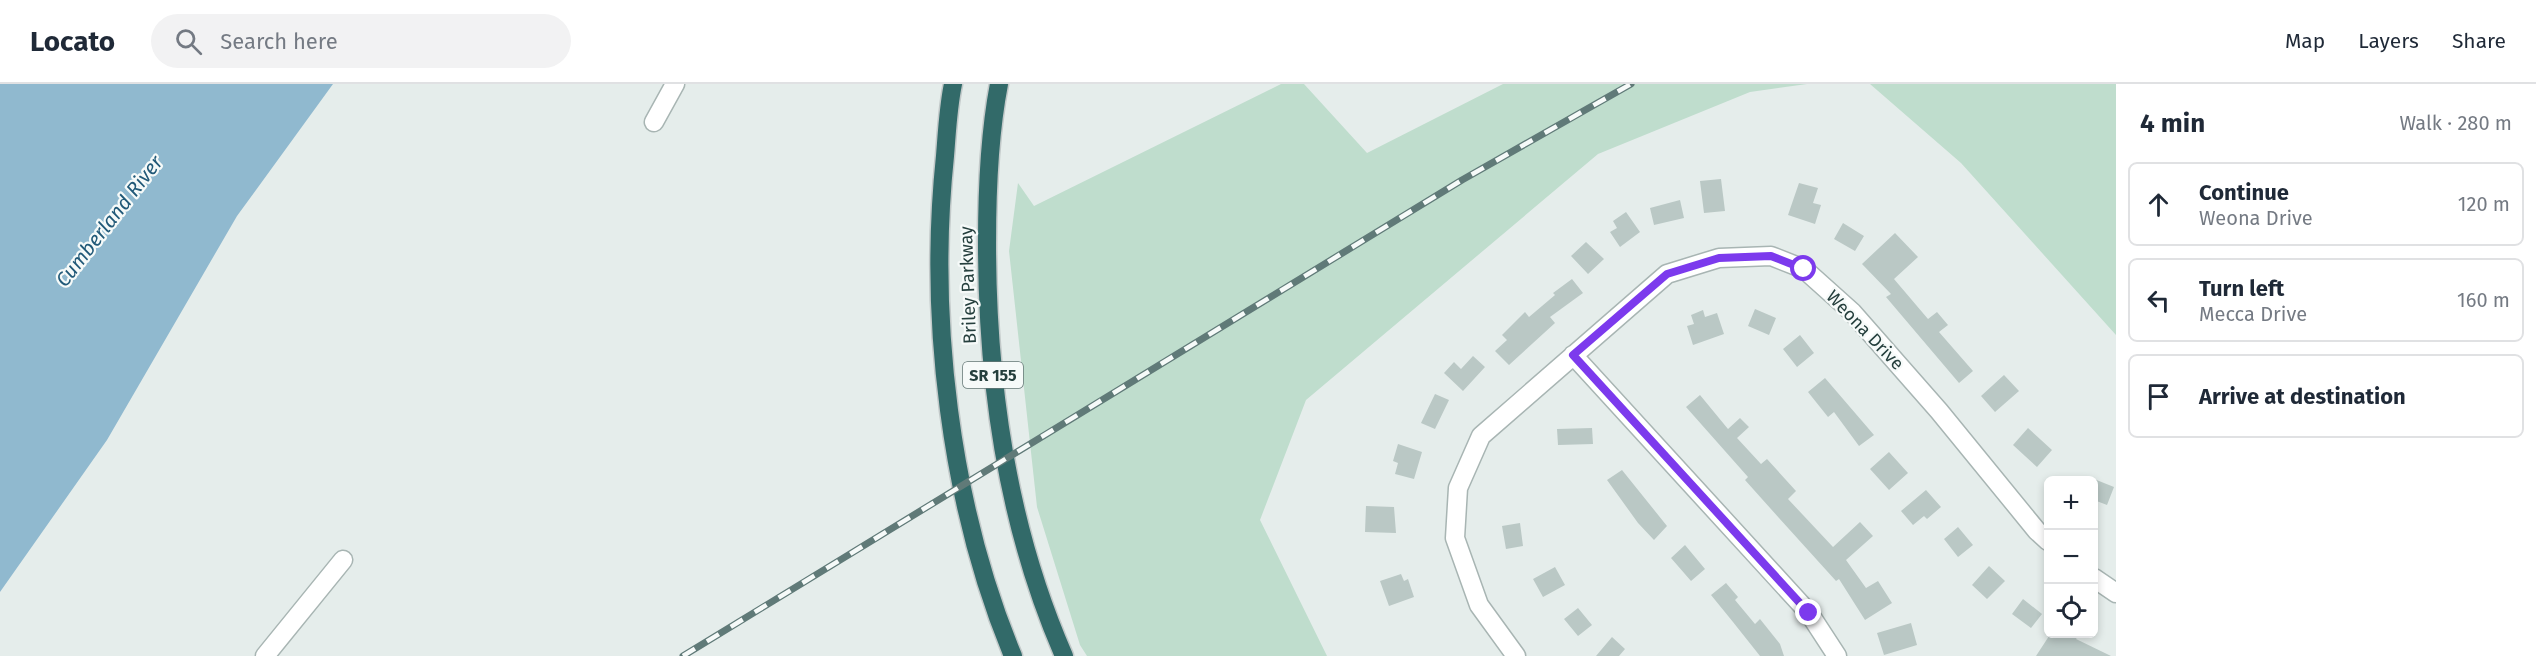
<!DOCTYPE html>
<html lang="en">
<head>
<meta charset="utf-8">
<style>
	body { margin:0; font-family:"Fira Sans",sans-serif; background:#f2f2f3; color:#1f2937 }
	.controls { position:absolute; right:18px; bottom:18px; display:grid; overflow:hidden; border-radius:9px; box-shadow:0 3px 9px #0003 }
	.controls button { width:54px; height:54px; display:grid; place-items:center; padding:0; border:0; border-bottom:2px solid #e0e1e3; background:#fff; color:#1f2937; font:30px sans-serif }
	.stop { position:absolute; width:18px; height:18px; margin:-14px; border:4px solid #7c3aed; border-radius:50%; background:#fff }
	.stop.end { background:#7c3aed; border-color:#fff; box-shadow:0 2px 6px #0008 }
	.list { margin:0; padding:0; list-style:none }
	h2 { display:flex; justify-content:space-between; align-items:center; height:78px; margin:0; padding:0 24px; font-size:26px }
	h2 small { font-size:20px; font-weight:400; color:#747a83 }
	.list li { display:grid; grid-template-columns:39px 1fr auto; gap:18px; align-items:center; box-sizing:border-box; height:84px; margin:0 12px 12px; padding:0 12px; border:2px solid #e0e1e3; border-radius:9px }
	.list b { display:block; font-size:22px; white-space:nowrap }
	.list p { margin:0; font-size:20px; white-space:nowrap; color:#747a83 }
	.list em { font-size:20px; font-style:normal; color:#747a83 }
	.icon { flex:none; width:33px; height:33px; fill:none; stroke:currentColor; stroke-width:2; stroke-linecap:round; stroke-linejoin:round }
	.map { position:relative; flex:none; width:2116px; height:572px; overflow:hidden }
	header { display:flex; align-items:center; gap:36px; box-sizing:border-box; height:84px; padding:0 30px; background:#fff; border-bottom:2px solid #e0e1e3 }
	header strong { font-size:28px }
	nav { display:flex; gap:33px; margin-inline-start:auto; font-size:21px }
	.search { width:420px; height:54px; background:#f2f2f3; display:flex; align-items:center; gap:15px; box-sizing:border-box; padding:0 21px; border-radius:33px; color:#747a83; font-size:22px }
	main { display:flex }
	aside { flex:1; background:#fff }
	.map>svg:first-child { display:block }
	.green { fill:#bfddcd }
	.water { fill:#90b9cf }
	.building { fill:#bac8c5 }
	.lines { fill:none; stroke-linecap:round; stroke-linejoin:round }
	.minor-casing { stroke:#a8b5b3; stroke-width:21 }
	.highway-casing { stroke:#c2c9c9; stroke-width:21 }
	.minor { stroke:#fff; stroke-width:18 }
	.highway { stroke:#326a69; stroke-width:18 }
	.rail-casing { stroke:#607a78; stroke-width:7 }
	.rail { stroke:#f6faf9; stroke-width:4.5; stroke-dasharray:14; stroke-linecap:butt }
	.route { stroke:#7c3aed; stroke-width:8 }
	.labels { text-anchor:middle; stroke-width:4.5; stroke-linejoin:round; paint-order:stroke }
	.shield { fill:#f6faf9; stroke:#647775; stroke-width:1.5 }
	.shield-label { font-size:16px; font-weight:bold; fill:#253f3d }
	.street-label { font-size:18px; fill:#253f3d; stroke:#f6faf9 }
	.water-label { font-size:20px; font-style:italic; fill:#215978; stroke:#f6faf9 }
</style>
</head>
<body>
<header>
<strong>Locato</strong>
<div class="search"><svg class="icon" aria-label="search" viewBox="0 0 24 24"><circle cx="10" cy="10" r="6"/><path d="M15 15l6 6"/></svg>Search here</div>
<nav><a>Map</a><a>Layers</a><a>Share</a></nav>
</header>
<main>
<div class="map">
<svg width="2116" height="572" viewBox="0 0 2116 572">
	<rect width="100%" height="100%" fill="#e5edeb"/>
	<!-- green -->
	<path class="green" d="M1281 0H1304L1367 69 1503 0H1807L1750 8 1598 70 1306 316 1260 436 1327 572H1087L1080 561 1037 423 1009 167 1018 99 1034 122Z
		M1870 0H2116V251L1961 79Z"/>
	<!-- water -->
	<path class="water" d="M0 0H333L237 132 107 356 0 508Z"/>
	<!-- building -->
	<path class="building" d="M1721 95 1725 127 1704 129 1700 97Z
		M1799 99 1818 104 1813 119 1821 121 1815 140 1788 131Z
		M1680 116 1684 134 1654 141 1650 124Z
		M1626 128 1640 148 1620 163 1610 148 1617 144 1613 137Z
		M1843 139 1864 152 1855 167 1834 155Z
		M1895 149 1918 173 1894 195 1928 235 1937 228 1948 241 1939 248 1973 287 1959 299 1886 213 1891 210 1862 180Z
		M1586 158 1604 175 1588 190 1571 172Z
		M1572 195 1583 209 1550 233 1555 239 1509 281 1495 267 1507 256 1502 251 1525 228 1529 233 1555 211 1553 209Z
		M1755 225 1776 234 1769 251 1748 242Z
		M1703 226 1705 233 1717 229 1724 250 1693 261 1687 242 1694 240 1691 231Z
		M1800 251 1814 269 1797 283 1783 265Z
		M1473 272 1485 283 1463 307 1444 289 1454 278 1461 285Z
		M2004 291 2019 307 1995 328 1981 312Z
		M1825 294 1874 351 1859 362 1834 328 1828 333 1808 308Z
		M1435 310 1449 316 1435 345 1421 339Z
		M1700 311 1728 345 1740 334 1749 343 1737 354 1761 380 1767 375 1796 407 1788 415 1833 463 1860 438 1873 452 1846 476 1866 504 1878 497 1892 519 1865 536 1839 495 1836 497 1779 434 1745 396 1748 393 1686 323Z
		M1592 344 1593 360 1558 361 1557 345Z
		M2028 344 2052 366 2037 383 2013 361Z
		M1398 360 1422 368 1414 395 1395 390 1398 379 1393 377Z
		M1889 368 1908 389 1889 406 1870 385Z
		M1622 386 1667 442 1654 456 1638 439 1607 396Z
		M2094 395 2114 403 2107 421 2094 416Z
		M1926 406 1941 423 1927 435 1924 432 1913 441 1901 427Z
		M1366 422 1394 423 1396 449 1365 448Z
		M1520 439 1523 462 1506 465 1502 442Z
		M1958 443 1973 461 1958 473 1944 455Z
		M1685 461 1705 485 1691 497 1671 474Z
		M1989 482 2005 497 1987 515 1972 501Z
		M1555 483 1565 501 1543 513 1533 495Z
		M1401 490 1404 497 1408 495 1414 513 1389 522 1380 497Z
		M1726 499 1738 513 1735 516 1755 540 1760 535 1780 560 1784 572H1760L1733 538 1711 511Z
		M2023 515 2042 530 2031 544 2012 530Z
		M1578 524 1592 541 1578 552 1564 535Z
		M1911 539 1917 561 1884 571 1877 549Z
		M2051 549H2080L2076 555 2111 572H2036Z
		M1612 553 1625 565 1619 572H1596Z"/>
	<g class="lines">
		<!-- minor casing -->
		<g class="minor-casing">
			<path id="minor" d="M654 38 675 0
				M1573 271 1809 529 1837 572
				M2094 494 2116 509
				M265 572 343 476
				M1516 572 1479 521 1455 454 1458 404 1481 352 1667 190 1719 174 1771 172 1804 185 1852 228 1939 327 2037 447 2048 457"/>
		</g>
		<!-- highway casing -->
		<g class="highway-casing">
			<path id="highway" d="M953 0C948 24 947 48 945 72 928 234 950 421 1013 572
				M999 0C989 51 987 106 987 159 987 299 1007 442 1064 572"/>
		</g>
		<!-- minor -->
		<use href="#minor" class="minor"/>
		<!-- highway -->
		<use href="#highway" class="highway"/>
		<!-- rail casing -->
		<g class="rail-casing">
			<path id="rail" d="M683 572 1462 96 1631 0"/>
		</g>
		<!-- rail -->
		<use href="#rail" class="rail"/>
	</g>
	<g class="lines">
		<!-- route -->
		<path class="route" d="M1804 185 1771 172 1719 174 1667 190 1573 271 1809 529"/>
	</g>
	<g class="labels">
		<!-- shield labels -->
		<rect class="shield" x="963" y="278" width="60" height="26" rx="4.5"/>
		<g class="shield-label">
			<text x="993" y="297">SR 155</text>
		</g>
		<!-- street labels -->
		<g class="street-label">
			<text transform="translate(968 201) rotate(-92)" y="6">Briley Parkway</text>
			<text transform="translate(1865 246) rotate(46)" y="6">Weona Drive</text>
		</g>
		<!-- water labels -->
		<g class="water-label">
			<text transform="translate(109 137) rotate(-52)" y="7">Cumberland River</text>
		</g>
	</g>
</svg>
<div class="controls">
<button>+</button>
<button>−</button>
<button><svg class="icon" aria-label="locate" viewBox="0 0 24 24"><circle cx="12" cy="12" r="6"/><path d="M12 2v4M12 18v4M2 12h4M18 12h4"/></svg></button>
</div>
<div class="stop" style="left:1804px;top:185px"></div>
<div class="stop end" style="left:1809px;top:529px"></div>
</div>
<aside>
<h2>4 min<small>Walk · 280 m</small></h2>
<ul class="list">
<li><svg class="icon" aria-label="ahead" viewBox="0 0 24 24"><path d="M12 20V5M6 11l6-6 6 6"/></svg><div><b>Continue</b><p>Weona Drive</p></div><em>120 m</em></li>
<li><svg class="icon" aria-label="left" viewBox="0 0 24 24"><path d="M17 20v-9H6M10 6l-5 5 5 5"/></svg><div><b>Turn left</b><p>Mecca Drive</p></div><em>160 m</em></li>
<li><svg class="icon" aria-label="arrive" viewBox="0 0 24 24"><path d="M6 21V4h12l-3 4 3 4H6"/></svg><div><b>Arrive at destination</b></div></li>
</ul>
</aside>
</main>
</body>
</html>
